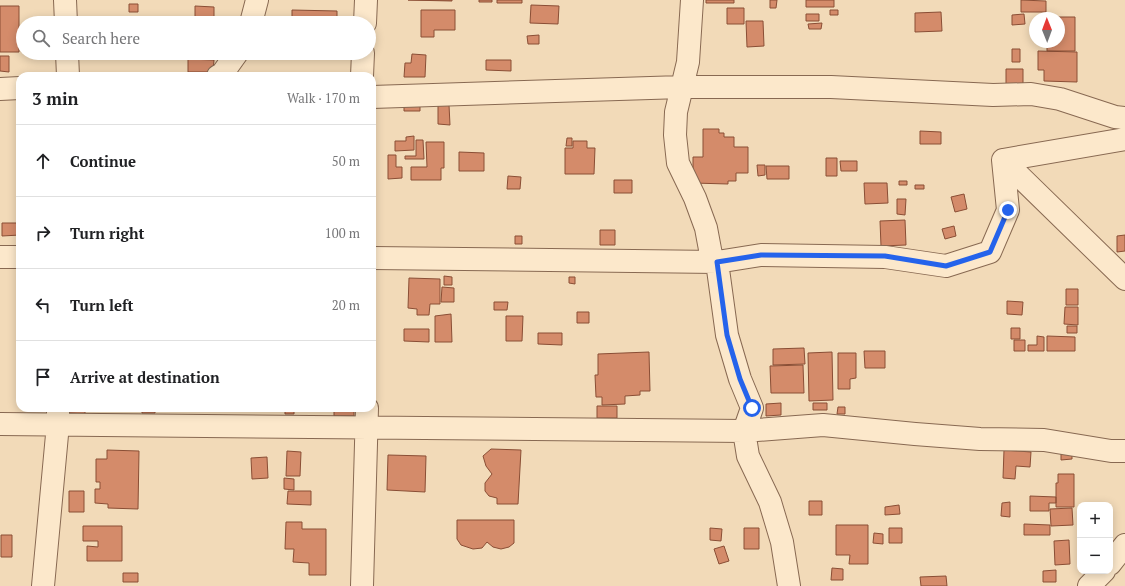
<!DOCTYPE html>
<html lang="en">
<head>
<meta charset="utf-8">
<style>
	body { margin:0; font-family:"PT Serif",serif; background:#f6f6f6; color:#202124 }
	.controls { position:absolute; right:12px; bottom:12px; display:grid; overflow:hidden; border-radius:8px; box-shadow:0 2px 10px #0003 }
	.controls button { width:36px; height:36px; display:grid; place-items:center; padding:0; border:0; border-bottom:1px solid #e0e0e0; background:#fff; color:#202124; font:20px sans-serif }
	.compass { position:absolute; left:1029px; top:12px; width:36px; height:36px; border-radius:50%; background:#fff; box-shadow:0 2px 10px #0003; rotate:359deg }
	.stop { position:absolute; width:12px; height:12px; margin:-9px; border:3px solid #2563eb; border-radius:50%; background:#fff }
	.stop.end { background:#2563eb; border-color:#fff; box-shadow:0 1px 4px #0008 }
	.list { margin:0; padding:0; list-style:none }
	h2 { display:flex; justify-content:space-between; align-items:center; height:52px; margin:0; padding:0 16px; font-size:17px }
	h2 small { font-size:13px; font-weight:400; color:#757577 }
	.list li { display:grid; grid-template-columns:26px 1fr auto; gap:12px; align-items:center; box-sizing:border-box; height:72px; padding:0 16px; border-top:1px solid #e0e0e0 }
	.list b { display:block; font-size:15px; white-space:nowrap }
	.list em { font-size:13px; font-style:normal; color:#757577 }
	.icon { flex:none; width:22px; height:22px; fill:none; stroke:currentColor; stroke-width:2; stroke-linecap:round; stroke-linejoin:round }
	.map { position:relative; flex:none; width:1125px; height:586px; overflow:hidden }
	.search { position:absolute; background:#fff; box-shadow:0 2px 10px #0003; left:16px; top:16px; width:360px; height:44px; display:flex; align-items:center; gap:10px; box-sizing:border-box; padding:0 14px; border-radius:22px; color:#757577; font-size:15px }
	.panel { position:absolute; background:#fff; box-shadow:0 2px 10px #0003; left:16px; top:72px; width:360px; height:340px; border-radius:12px }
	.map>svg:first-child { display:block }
	.building { fill:#d48b6a; stroke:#8a4e35 }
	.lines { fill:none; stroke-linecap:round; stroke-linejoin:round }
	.minor-casing { stroke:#886952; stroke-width:24 }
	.minor { stroke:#fce8cb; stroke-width:22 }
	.route { stroke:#2563eb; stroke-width:5 }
</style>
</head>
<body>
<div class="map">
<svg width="1125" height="586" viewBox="0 0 1125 586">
	<rect width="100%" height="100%" fill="#f2dab8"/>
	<!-- building -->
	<path class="building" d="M408 0H452V1Z
		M479 0H492V2H479Z
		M497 0H522V3H497Z
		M706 0H734V3H706Z
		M770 0H777L776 8H770Z
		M806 0H834V7H806Z
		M1021 0 1046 1V12H1021Z
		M129 4H138V12H129Z
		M531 5 559 6 558 24 530 23Z
		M0 6H19V52H0Z
		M195 6 214 7V23H195Z
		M727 8H744V24H727Z
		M292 10 337 11V23H292Z
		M421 10H455V30H434V37H421Z
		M830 10H838V15H830Z
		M941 12 942 31 915 32V13Z
		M806 14H819V21H806Z
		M1024 14 1025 24 1012 25V15Z
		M1047 17H1075V51H1047V42H1059V18H1047Z
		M746 21H763L764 46 747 47Z
		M822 23 821 29H809L808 24Z
		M539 35V44H528L527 36Z
		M1012 49H1020V62H1012Z
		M1038 51 1077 52V82L1044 81V70H1038Z
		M412 54 426 55 425 77H404L405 63H411Z
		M0 56H9V72L0 71Z
		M188 59 214 60 213 72H188Z
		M486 60H511V71L486 70Z
		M1006 69H1023V86H1006Z
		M404 104H420V111H404Z
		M438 105H449L450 125 438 124Z
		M703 129H719V133H724V137H734V147H748V173H736V181H728V184L693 183V157H703Z
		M920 131 941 132V144H920Z
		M414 136V150L395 151V141H406V137Z
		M567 138H572V146H566Z
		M416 140H423L424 159H405V156H416Z
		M573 141H587V148H595L594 174H565V148H573Z
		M426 142H444V168H441V180H411V167H427Z
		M459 152 484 153V171H459Z
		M388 155H396V167H402V178L388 179Z
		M826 158H837V176H826Z
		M840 161H857V171H841Z
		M757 165H765V175L758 176Z
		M766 166H789V179H767Z
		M508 176 521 177 520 189H507Z
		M614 180H632V193H614Z
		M899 181H907V185H899Z
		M864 183H887L888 203 865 204Z
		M915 185H924V189H915Z
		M964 194 967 209 955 212 951 197Z
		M897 199H906L905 215 897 214Z
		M905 220 906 245 881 246 880 221Z
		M2 223H20V235L2 236Z
		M954 226 956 236 945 239 942 229Z
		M600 230H615V245H600Z
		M1125 235V251L1117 252V236Z
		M515 236H522V244H515Z
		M444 276 452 277V285H444Z
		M569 277H575V284L569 283Z
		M409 278 440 279V304H430L429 315H417V309L408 308Z
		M442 287 454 288V302H441Z
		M1066 289H1078V305H1066Z
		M1007 301 1023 302 1022 315 1007 314Z
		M494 302H508L507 310H494Z
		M1065 307H1078V325L1064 324Z
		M577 312H589V323H577Z
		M451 314 452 342H435V316Z
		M506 316H523L522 341H506Z
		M1067 326H1077V333H1067Z
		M1011 328H1020V339H1011Z
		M404 329H429V342L404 341Z
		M538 333H562V345L538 344Z
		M1037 336 1044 337V351H1028V345H1037Z
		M1047 336 1075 337V351H1047Z
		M1014 340H1025V351H1014Z
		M804 348 805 364 773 365V349Z
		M864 351H885V368H865Z
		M649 352 650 391H640V395L625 396V404L602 405V397H596L595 375H598V354Z
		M832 352 833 400 809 401 808 353Z
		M838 353H856V378L850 379V389H838Z
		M803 365 804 393H771L770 366Z
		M781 403V415L766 416V404Z
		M813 403H827V410H813Z
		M597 406H617V418H597Z
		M838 407H845V414H837Z
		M69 408H85V414L69 413Z
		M142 408H175V411H155V413H142Z
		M285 408H294V414H285Z
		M334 408H354V416H334Z
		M491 449 521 450 518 504H497V498L489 496 485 491V483L492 474 486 466 483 456Z
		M107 450 139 451 138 509 108 508V504L95 503V489H100V482H96V459H107Z
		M1004 450 1031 452 1030 467 1016 466 1015 479 1003 478Z
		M287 451 301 452 300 476H286Z
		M1061 454H1072V459L1061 460Z
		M388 455 426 456 425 492 387 490Z
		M267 457 268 478 252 479 251 458Z
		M1058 474H1074V507H1056V483H1058Z
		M284 478 294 479V490L284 489Z
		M69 491H84V512H69Z
		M288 491H311V505L287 504Z
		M1030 496 1056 497V503H1049V511H1030Z
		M809 501H822V515H809Z
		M1010 502V517L1001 516 1002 503Z
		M899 505 900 514 885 515V507Z
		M1072 508 1073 525 1051 526 1050 509Z
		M457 520H514V543L509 547 501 549 493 547 487 542 482 548 473 549 461 545 457 539Z
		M286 522H302V529H326V575H309V563L293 562 294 549H285Z
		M1024 524 1050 525V535H1024Z
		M836 525H868V564H849L850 555H836Z
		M83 526H122V561H87V546L98 547V541H83Z
		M710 528 722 529 721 541 710 540Z
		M744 528H759V549H744Z
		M889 528H902V543H889Z
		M874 533 883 534V544L873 543Z
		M1 535H12V557H1Z
		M1069 540 1070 564 1055 565 1054 541Z
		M724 546 729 561 719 564 714 549Z
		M832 568 843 569V580H831Z
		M1056 570V582H1043V571Z
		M123 573H138V582H123Z
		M946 576 947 586H921L920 577Z"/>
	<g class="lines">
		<!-- minor casing -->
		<g class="minor-casing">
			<path id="minor" d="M65 0 66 23
				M692 0 688 62 676 112 675 135 678 163 695 198 706 228 712 260 717 262 727 335 740 379 752 408 744 431 748 456 770 502 782 542 789 586
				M251 23 257 0
				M365 23 366 0
				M67 53 68 76
				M218 76 222 74 237 53
				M362 76 363 53
				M0 89 20 88
				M372 97 682 87H831L993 95 1031 94 1060 99 1115 117 1125 118
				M1125 139 1003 160 1125 279
				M0 257H20
				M372 258 717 262 761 255 885 257 946 266 990 252 1008 210 1003 160
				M0 424 744 431 823 425 915 434 980 439 1044 440 1111 451H1125
				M1110 564 1125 545
				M43 586 58 424V408
				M362 586 367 408
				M1089 586 1104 571"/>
		</g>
		<!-- minor -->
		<use href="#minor" class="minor"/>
	</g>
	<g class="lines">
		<!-- route -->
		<path class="route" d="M752 408 740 379 727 335 717 262 761 255 885 256 946 266 990 252 1008 210"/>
	</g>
</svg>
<div class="controls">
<button>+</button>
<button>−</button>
</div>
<svg class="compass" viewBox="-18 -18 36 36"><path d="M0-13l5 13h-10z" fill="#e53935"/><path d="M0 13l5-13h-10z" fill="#757577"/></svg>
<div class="stop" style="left:752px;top:408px"></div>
<div class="stop end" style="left:1008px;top:210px"></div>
<div class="search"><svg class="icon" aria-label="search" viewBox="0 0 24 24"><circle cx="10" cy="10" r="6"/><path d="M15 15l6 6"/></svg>Search here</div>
<section class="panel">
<h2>3 min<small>Walk · 170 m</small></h2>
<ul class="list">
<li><svg class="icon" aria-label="ahead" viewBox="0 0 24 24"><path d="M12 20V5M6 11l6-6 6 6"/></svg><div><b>Continue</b></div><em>50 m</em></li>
<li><svg class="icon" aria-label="right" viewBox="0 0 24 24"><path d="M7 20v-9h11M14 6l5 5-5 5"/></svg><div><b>Turn right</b></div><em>100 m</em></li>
<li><svg class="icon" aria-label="left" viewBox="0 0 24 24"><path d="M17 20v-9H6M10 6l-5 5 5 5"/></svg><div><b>Turn left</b></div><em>20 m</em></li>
<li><svg class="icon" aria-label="arrive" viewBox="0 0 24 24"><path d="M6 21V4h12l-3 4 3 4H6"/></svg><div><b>Arrive at destination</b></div></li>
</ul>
</section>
</div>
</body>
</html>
